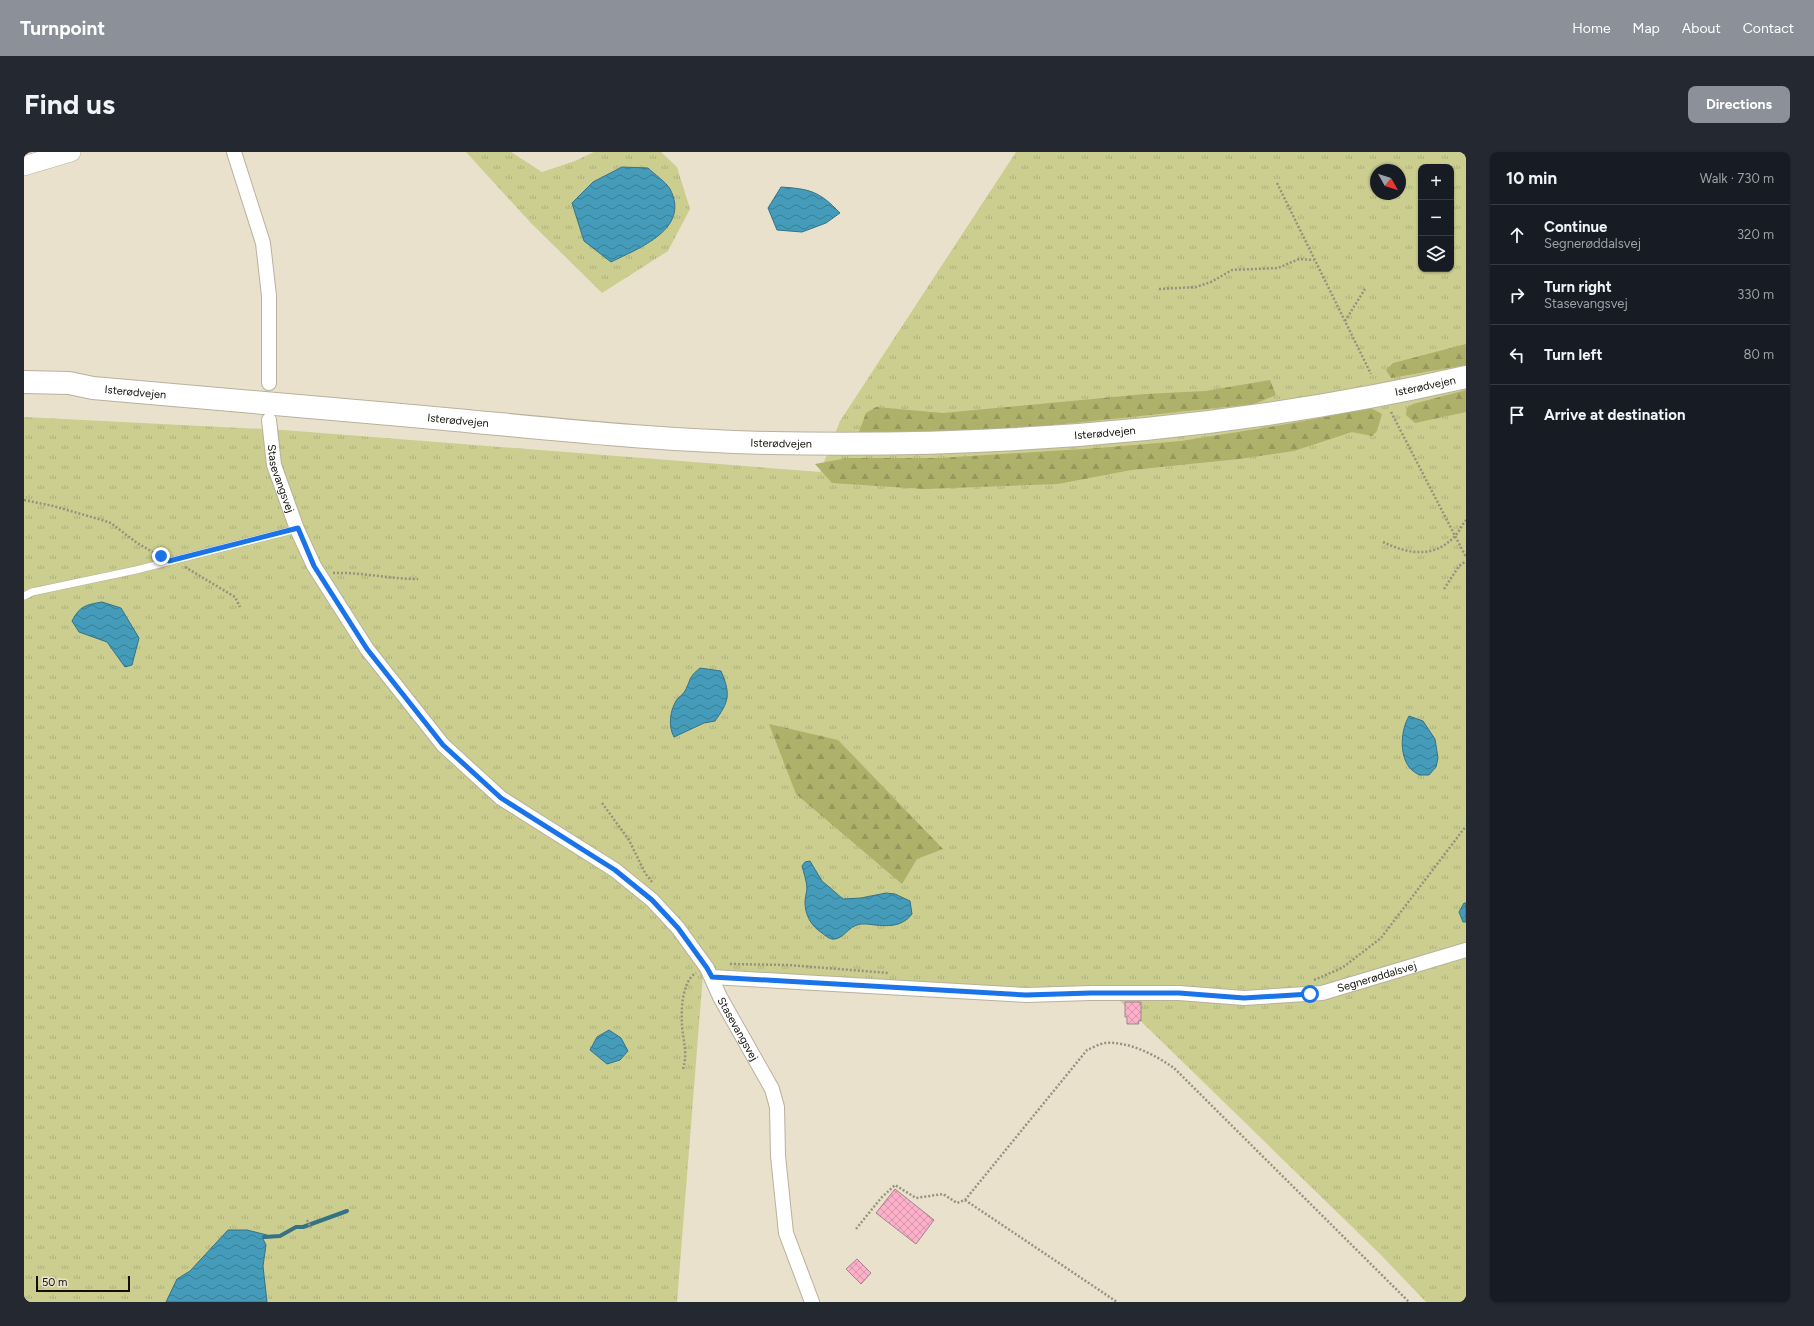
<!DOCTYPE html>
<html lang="en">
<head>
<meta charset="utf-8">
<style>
	body { margin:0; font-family:Figtree,sans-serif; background:#242831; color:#f1f3f6 }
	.controls { position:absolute; right:12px; top:12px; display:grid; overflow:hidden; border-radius:8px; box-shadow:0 1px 3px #0004 }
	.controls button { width:36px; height:36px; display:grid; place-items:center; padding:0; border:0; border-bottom:1px solid #363941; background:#171b24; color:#f1f3f6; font:20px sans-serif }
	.compass { position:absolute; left:1346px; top:12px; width:36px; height:36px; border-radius:50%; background:#171b24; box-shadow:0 1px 3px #0004; rotate:129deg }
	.scale { position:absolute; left:12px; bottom:10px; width:94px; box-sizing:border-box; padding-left:4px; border:2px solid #110f08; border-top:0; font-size:11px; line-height:14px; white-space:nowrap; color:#110f08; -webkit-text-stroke:3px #e9e1cc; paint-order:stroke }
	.stop { position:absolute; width:12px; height:12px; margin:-9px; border:3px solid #1a73e8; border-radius:50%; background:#fff }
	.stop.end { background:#1a73e8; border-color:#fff; box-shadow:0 1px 4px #0008 }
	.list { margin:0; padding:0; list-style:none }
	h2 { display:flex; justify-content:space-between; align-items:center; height:52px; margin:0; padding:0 16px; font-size:17px }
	h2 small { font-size:13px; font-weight:400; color:#9ea1a6 }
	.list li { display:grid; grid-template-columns:26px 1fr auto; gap:12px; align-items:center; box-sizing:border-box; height:60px; padding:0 16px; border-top:1px solid #363941 }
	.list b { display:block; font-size:15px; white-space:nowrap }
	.list p { margin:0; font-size:13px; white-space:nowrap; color:#9ea1a6 }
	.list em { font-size:13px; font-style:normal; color:#9ea1a6 }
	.icon { flex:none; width:22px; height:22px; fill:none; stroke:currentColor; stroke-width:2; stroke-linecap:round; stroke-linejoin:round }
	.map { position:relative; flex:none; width:1442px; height:1150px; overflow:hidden; border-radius:8px }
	header { display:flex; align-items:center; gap:24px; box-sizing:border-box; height:56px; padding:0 20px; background:#8c9099; color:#fff }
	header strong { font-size:19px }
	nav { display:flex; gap:22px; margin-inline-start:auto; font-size:14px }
	.intro { display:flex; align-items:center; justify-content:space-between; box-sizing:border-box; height:96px; padding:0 24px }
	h1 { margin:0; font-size:28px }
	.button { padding:10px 18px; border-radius:8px; background:#8c9099; color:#fff; font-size:14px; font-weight:700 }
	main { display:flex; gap:24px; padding:0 24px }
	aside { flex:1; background:#171b24; border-radius:8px; box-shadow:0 1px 3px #0004 }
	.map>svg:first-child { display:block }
	.grass { fill:url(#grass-tufts); fill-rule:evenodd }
	.forest { fill:url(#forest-firs) }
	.water { fill:url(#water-waves); stroke:#357285 }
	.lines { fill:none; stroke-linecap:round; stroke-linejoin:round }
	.stream { stroke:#357285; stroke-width:4 }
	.building { fill:url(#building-cross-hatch); stroke:#9e878e }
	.lane-casing { stroke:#b8b19d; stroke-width:8 }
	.street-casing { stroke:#b8b19d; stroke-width:16 }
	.secondary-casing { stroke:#b8b19d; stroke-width:20 }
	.highway-casing { stroke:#b8b19d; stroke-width:24 }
	.path { stroke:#979181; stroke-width:2.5; stroke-dasharray:2 2; stroke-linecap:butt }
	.lane { stroke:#fff; stroke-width:7 }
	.street { stroke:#fff; stroke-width:14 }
	.secondary { stroke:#fff; stroke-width:19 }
	.highway { stroke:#fff; stroke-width:22 }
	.route { stroke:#1a73e8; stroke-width:5 }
	.labels { text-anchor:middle; stroke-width:3; stroke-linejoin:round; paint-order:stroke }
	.street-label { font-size:11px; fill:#110f08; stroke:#e9e1cc }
</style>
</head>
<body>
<header>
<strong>Turnpoint</strong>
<nav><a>Home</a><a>Map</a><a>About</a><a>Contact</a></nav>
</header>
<div class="intro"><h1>Find us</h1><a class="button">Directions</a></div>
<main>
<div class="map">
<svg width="1442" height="1150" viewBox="0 0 1442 1150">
	<defs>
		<pattern id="grass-tufts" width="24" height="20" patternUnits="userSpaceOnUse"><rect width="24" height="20" fill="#cbce8f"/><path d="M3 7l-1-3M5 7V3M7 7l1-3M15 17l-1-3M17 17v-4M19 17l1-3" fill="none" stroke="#adb07a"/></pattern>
		<pattern id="forest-firs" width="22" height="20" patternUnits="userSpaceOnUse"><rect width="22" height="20" fill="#aeb16a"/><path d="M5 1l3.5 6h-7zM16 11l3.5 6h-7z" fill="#95975a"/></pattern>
		<pattern id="water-waves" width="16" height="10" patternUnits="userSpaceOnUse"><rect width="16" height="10" fill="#459cba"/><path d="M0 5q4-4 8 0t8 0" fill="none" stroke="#387e95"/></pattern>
		<pattern id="building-cross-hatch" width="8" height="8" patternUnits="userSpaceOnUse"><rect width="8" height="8" fill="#fcafc8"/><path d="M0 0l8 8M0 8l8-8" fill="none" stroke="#d795aa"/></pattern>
	</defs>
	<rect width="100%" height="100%" fill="#e9e1cc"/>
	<!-- grass -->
	<path class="grass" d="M442 0H487L518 20 551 9 570 0H637L653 15 666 57 644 99 578 141 506 70Z
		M992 0H1442V1150H1402L1356 1102 1093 846 679 822 653 1150H0V265L259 278 796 320 816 269ZM1397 15H1427V117H1397ZM1352 18H1376V42H1352Z"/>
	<!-- forest -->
	<path class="forest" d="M1442 192V213L1367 226 1362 218 1369 211Z
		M1246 228 1252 243 1230 252 1012 275 933 280H835L842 261 852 255 919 261 1121 242 1181 239Z
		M1442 238V260L1391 271 1382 263 1383 256 1389 252Z
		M1347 256 1358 262 1353 279 1348 284 1328 280 1270 299 1215 307 1107 318 1034 332 900 337 808 331 791 312 823 306H915L1075 296 1157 289 1269 271Z
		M745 572 814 588 919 697 893 707 878 732 772 642Z"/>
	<!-- water -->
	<path class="water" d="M598 15 624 16C630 22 642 30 646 37 667 77 615 96 587 110L560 89 548 51 569 30Z
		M757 35C786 37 795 39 816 61L802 71 778 80 753 78 744 56Z
		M78 450 97 456 115 486 108 513 101 515 83 490 55 480 48 469C56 454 61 453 78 450Z
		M676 516 697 519C707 542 705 550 691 569L680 571 650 585C644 574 646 559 652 549 654 545 659 543 661 539 668 526 663 527 676 516Z
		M1385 564 1399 569 1411 587 1414 606 1412 615 1405 623H1395C1392 621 1387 618 1385 615 1375 601 1377 578 1385 564Z
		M786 709 798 729 819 747 837 746 862 741 871 742 886 749 888 762C877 777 859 774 843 772 825 770 823 785 811 787 806 788 802 784 798 781 787 774 781 763 781 750 781 745 783 740 783 735 782 728 780 721 778 714L781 710Z
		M1440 751H1442V770H1439L1435 760Z
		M585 878 597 886 604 899 596 908 583 912 566 898 573 885Z
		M204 1078H223L243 1083 239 1087 242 1093 239 1114 243 1150H142L153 1127 166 1119Z"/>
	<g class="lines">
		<!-- stream -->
		<path class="stream" d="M240 1085 256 1084 272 1075H279L323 1059"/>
	</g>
	<!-- building -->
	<path class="building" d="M1101 850H1117V869H1114L1115 872H1103V865H1101Z
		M871 1037 910 1068 892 1092 852 1061Z
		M833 1107 847 1121 837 1132 822 1117Z"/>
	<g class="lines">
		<!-- lane casing -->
		<g class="lane-casing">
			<path id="lane" d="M0 444 8 440 112 418 273 377"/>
		</g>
		<!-- street casing -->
		<g class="street-casing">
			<g id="street">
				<path d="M210 0 239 91 245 144V231"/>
				<path id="s1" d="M245 268 250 313 273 377 290 414 343 497 419 593 477 646 591 718 628 748 654 776 683 816 696 845 748 937 753 955 754 1004 762 1081 788 1150"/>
				<path id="s2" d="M688 825 1002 843 1067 841H1155L1220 846 1298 841 1442 798"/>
			</g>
		</g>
		<!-- secondary casing -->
		<g class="secondary-casing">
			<path id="secondary" d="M0 14 47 0"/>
		</g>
		<!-- highway casing -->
		<g class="highway-casing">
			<g id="highway">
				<path id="s3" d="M0 230 45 231 69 236C187 247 304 256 421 267 530 277 638 289 746 291 980 296 1214 277 1442 225"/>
			</g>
		</g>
		<!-- path -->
		<path class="path" d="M1253 31 1347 222
			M1135 137 1172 135 1187 130 1208 118 1254 116 1275 107 1290 108
			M1321 169 1341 137
			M1367 260 1442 405
			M0 348 29 354 78 368 87 371 113 391 134 403
			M1359 390C1384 402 1410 407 1431 384 1435 380 1438 373 1442 368
			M161 415 211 445 216 455
			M309 421C337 420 365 427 394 427
			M1420 437 1435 414 1442 409
			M578 651 605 688 621 721 628 730
			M706 812 764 813 865 821
			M1290 828 1318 816 1357 786 1442 674
			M659 917C664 901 659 889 658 873 657 858 658 829 672 821
			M941 1048 1093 1150
			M283 1068 287 1076
			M832 1077 857 1046 871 1033 892 1046 919 1042 933 1051 941 1048 1063 898C1068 896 1075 892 1081 891 1105 889 1131 903 1150 916L1385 1150"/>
		<!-- lane -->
		<use href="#lane" class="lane"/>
		<!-- street -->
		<use href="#street" class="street"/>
		<!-- secondary -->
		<use href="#secondary" class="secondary"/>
		<!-- highway -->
		<use href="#highway" class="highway"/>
	</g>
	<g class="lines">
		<!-- route -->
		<path class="route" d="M137 404 145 409 274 376 290 414 343 497 419 593 477 646 591 718 628 748 654 776 683 816 688 825 1002 843 1067 841H1155L1220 846 1286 842"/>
	</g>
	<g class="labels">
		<!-- street labels -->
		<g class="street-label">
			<text dy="4" stroke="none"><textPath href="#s3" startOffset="1408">Isterødvejen</textPath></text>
			<text dy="4" stroke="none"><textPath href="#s3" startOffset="112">Isterødvejen</textPath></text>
			<text dy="4" stroke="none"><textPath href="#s3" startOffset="436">Isterødvejen</textPath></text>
			<text dy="4" stroke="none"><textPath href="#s3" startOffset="1084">Isterødvejen</textPath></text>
			<text dy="4" stroke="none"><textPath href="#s3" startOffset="760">Isterødvejen</textPath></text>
			<text dy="4" stroke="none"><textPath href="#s1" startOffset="60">Stasevangsvej</textPath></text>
			<text dy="4" stroke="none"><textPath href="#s2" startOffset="668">Segnerøddalsvej</textPath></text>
			<text dy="4" stroke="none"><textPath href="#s1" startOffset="792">Stasevangsvej</textPath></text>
		</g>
	</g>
</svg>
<div class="controls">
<button>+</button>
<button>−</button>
<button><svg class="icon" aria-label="layers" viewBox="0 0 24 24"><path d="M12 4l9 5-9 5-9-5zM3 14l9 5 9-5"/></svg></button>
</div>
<svg class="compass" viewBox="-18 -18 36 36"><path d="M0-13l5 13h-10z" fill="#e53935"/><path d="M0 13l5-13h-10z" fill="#9ea1a6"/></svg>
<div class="scale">50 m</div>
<div class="stop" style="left:1286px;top:842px"></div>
<div class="stop end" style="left:137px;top:404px"></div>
</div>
<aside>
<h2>10 min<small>Walk · 730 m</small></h2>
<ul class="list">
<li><svg class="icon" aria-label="ahead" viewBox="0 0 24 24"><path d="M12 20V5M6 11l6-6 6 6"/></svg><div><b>Continue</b><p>Segnerøddalsvej</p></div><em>320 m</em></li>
<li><svg class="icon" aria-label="right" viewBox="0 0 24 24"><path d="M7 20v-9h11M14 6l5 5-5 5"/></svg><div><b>Turn right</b><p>Stasevangsvej</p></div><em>330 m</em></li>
<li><svg class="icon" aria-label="left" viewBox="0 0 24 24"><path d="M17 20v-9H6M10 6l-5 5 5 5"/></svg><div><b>Turn left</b></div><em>80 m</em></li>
<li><svg class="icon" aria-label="arrive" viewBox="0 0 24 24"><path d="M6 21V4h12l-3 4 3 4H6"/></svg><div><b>Arrive at destination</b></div></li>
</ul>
</aside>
</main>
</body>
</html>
